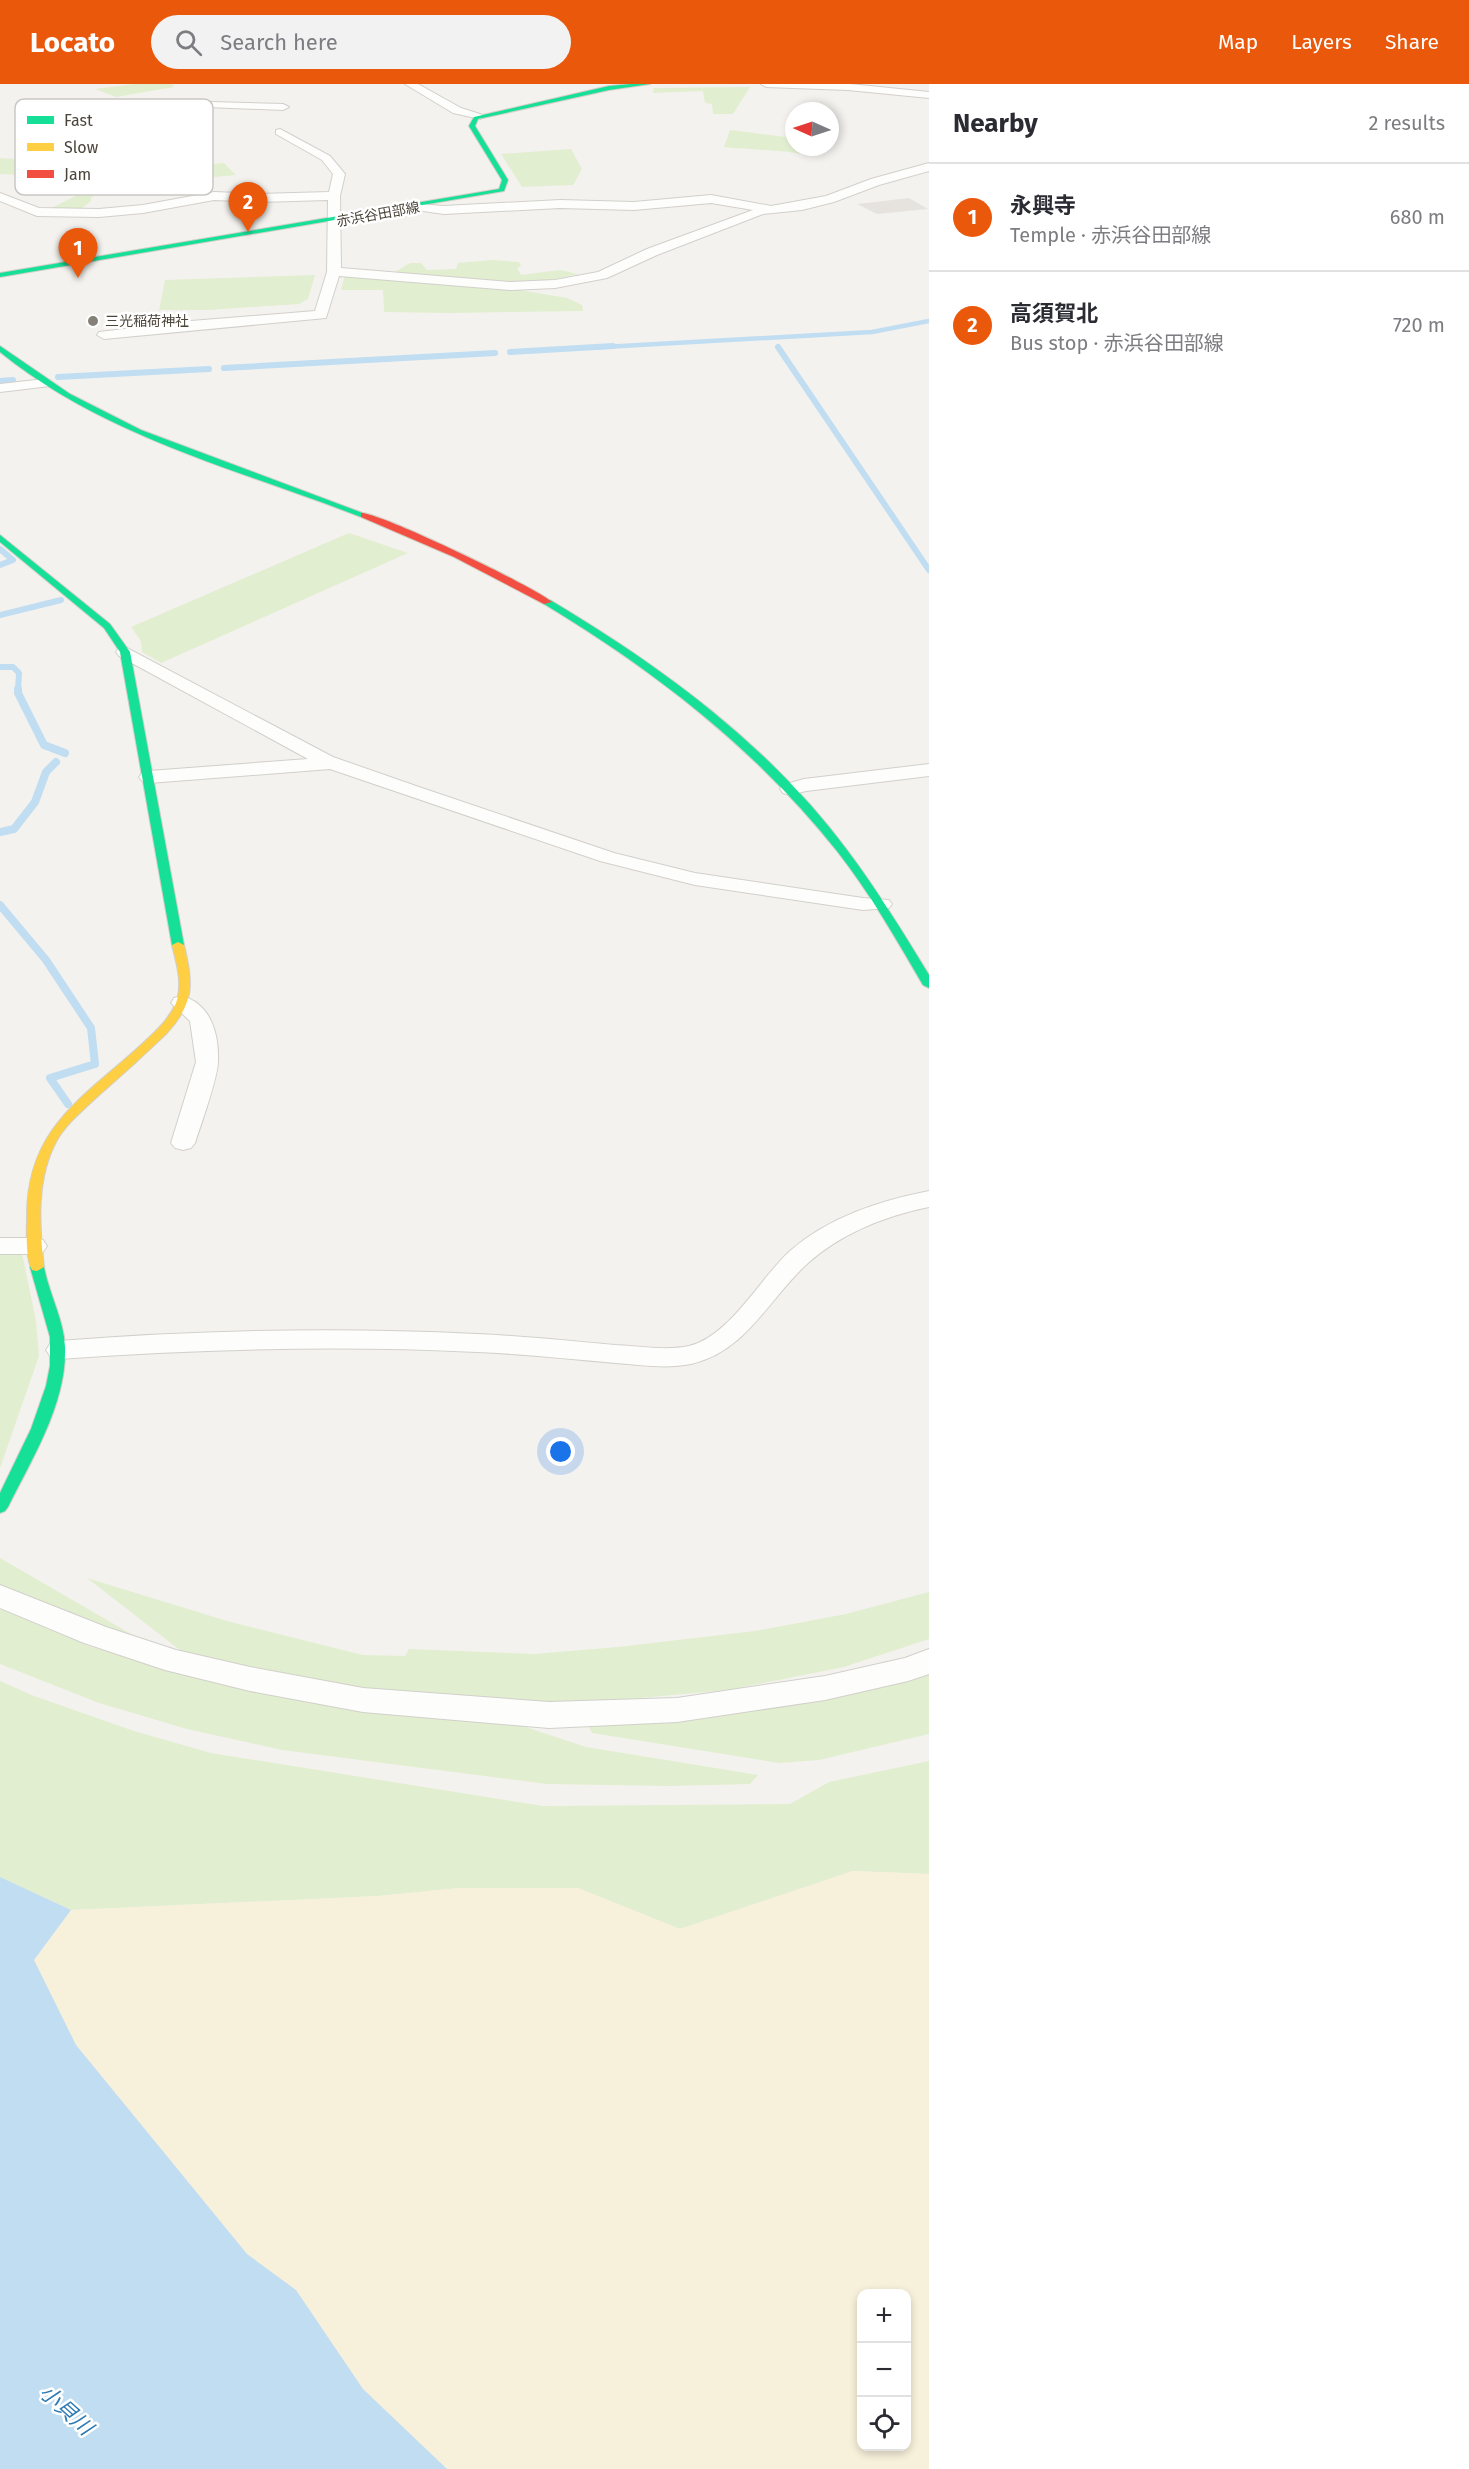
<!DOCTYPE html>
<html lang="en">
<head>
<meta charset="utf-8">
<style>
	body { margin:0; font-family:"Fira Sans","Noto Sans JP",sans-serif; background:#f2f2f3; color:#2b2b33 }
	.controls { position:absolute; right:18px; bottom:18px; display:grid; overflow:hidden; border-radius:12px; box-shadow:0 3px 9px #0003 }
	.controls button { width:54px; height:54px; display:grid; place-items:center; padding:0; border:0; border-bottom:2px solid #e1e1e2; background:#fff; color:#2b2b33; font:30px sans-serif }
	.compass { position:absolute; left:785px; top:18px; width:54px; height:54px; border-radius:50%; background:#fff; box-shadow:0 3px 9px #0003; rotate:273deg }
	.you { position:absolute; left:561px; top:1368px; width:21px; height:21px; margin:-15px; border:4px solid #fff; border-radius:50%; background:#1a73e8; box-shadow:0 0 0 9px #1a73e833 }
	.badge { display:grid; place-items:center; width:39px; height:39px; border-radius:50%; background:#ea580c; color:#fff; font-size:20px; font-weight:700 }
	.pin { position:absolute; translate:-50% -50px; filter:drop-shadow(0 2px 3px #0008) }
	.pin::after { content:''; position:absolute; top:32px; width:21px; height:18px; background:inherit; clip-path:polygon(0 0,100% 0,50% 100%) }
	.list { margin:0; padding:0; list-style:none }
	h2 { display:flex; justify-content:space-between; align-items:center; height:78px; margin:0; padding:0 24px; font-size:26px }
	h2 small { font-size:20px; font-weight:400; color:#7c7c81 }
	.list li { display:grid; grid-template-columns:39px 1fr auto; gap:18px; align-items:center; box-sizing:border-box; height:108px; padding:0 24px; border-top:2px solid #e1e1e2 }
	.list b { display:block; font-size:22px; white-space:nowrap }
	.list p { margin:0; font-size:20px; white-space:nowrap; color:#7c7c81 }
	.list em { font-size:20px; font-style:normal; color:#7c7c81 }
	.icon { flex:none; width:33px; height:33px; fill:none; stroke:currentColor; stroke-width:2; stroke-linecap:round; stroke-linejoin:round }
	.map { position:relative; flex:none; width:929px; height:2385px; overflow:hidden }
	header { display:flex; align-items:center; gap:36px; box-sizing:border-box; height:84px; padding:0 30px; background:#ea580c; color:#fff }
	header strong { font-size:28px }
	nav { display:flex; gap:33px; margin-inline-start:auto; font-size:21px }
	.search { width:420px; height:54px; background:#f2f2f3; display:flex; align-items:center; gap:15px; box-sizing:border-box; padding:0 21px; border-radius:33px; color:#7c7c81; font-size:22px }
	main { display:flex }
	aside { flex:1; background:#fff }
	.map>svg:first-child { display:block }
	.green { fill:#e1eecf }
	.sand { fill:#f7f0da; fill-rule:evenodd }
	.parking { fill:#e6e3df }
	.water { fill:#c0ddf1 }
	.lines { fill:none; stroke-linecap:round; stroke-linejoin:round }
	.stream-far2 { stroke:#c0ddf1; stroke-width:4.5 }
	.stream-far1 { stroke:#c0ddf1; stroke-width:6 }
	.stream { stroke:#c0ddf1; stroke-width:8 }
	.street-casing { stroke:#d2d0cb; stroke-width:2 }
	.fast-casing { stroke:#d3cfc5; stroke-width:2 }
	.slow-casing { stroke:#d3cfc5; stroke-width:2 }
	.jam-casing { stroke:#d3cfc5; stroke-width:2 }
	.street { fill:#fdfdfc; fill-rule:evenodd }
	.fast { fill:#16e098; fill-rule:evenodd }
	.slow { fill:#ffcf43; fill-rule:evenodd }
	.jam { fill:#f24e42; fill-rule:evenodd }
	.poi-dot { fill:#868178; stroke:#fff; stroke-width:2 }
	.labels { text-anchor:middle; stroke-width:5; stroke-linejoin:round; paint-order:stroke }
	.far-street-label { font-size:14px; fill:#4b4439; stroke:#fff }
	.far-poi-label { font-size:14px; fill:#4b4439; stroke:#fff; text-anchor:start }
	.near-water-label { font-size:21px; font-style:italic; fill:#2e7ab2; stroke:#fff }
	.key { fill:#fff; stroke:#c9c7c4; stroke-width:1.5 }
	.key-label { font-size:16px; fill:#4b4439 }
</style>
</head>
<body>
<header>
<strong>Locato</strong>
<div class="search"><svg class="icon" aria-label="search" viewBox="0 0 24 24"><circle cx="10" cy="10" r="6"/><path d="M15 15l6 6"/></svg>Search here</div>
<nav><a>Map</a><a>Layers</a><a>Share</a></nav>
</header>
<main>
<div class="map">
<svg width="929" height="2385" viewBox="0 0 929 2385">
	<rect width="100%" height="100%" fill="#f4f2ee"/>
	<!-- green -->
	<path class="green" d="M135 0H172L174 3 116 13 95 5Z
		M750 3 733 30H713L712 20 705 19 703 7 653 9 654 4Z
		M730 46 794 54V63H821L815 72C785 66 755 66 724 63Z
		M571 65 582 85 573 101 522 103 501 70Z
		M0 74 91 80 89 85 134 87 157 77 176 83 224 79 236 91 168 97 169 102 115 106 91 113V117L79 127 47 126 94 103 52 99 39 92 0 90Z
		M492 176 519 178 521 182 517 184 521 191 560 186 578 190 536 199 517 200 395 188 410 179H421L427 186 456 185 458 179Z
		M315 191 308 215 299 220 208 226H159L165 196Z
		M345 191 513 205 567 214 582 221 583 227 449 229 384 228 383 206H341Z
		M349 449 408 469 161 579 142 568 141 557 131 543Z
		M0 1169H22L36 1237 39 1272 0 1384Z
		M0 1474 143 1557 0 1501Z
		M87 1494 227 1537 363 1571 405 1572 409 1565 534 1570 618 1563 755 1547 846 1530 929 1508V1555L844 1583 728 1606 596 1618 507 1617 362 1608 185 1570Z
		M0 1525 91 1563 204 1595 510 1638 586 1663 758 1691 750 1700 670 1702 547 1700 282 1666 187 1645 99 1619 0 1580Z
		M929 1587V1650L819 1676 779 1679 592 1649 587 1638Z
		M0 1597 34 1612 134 1647 211 1669 543 1722 790 1720 829 1698 929 1677V1790L853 1787 680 1845 578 1804H459L378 1812 71 1826 0 1793Z"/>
	<!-- sand -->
	<path class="sand" d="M853 1787 929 1790V2385H447L363 2305 296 2206 247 2170 76 1961 34 1876 71 1826 378 1812 459 1804H578L680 1845ZM862 2210H906V2362H862Z"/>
	<!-- parking -->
	<path class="parking" d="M909 114 928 125 877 130 857 120Z"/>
	<!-- water -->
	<path class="water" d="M0 1793 71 1826 34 1876 76 1961 247 2170 296 2206 363 2305 447 2385H0Z"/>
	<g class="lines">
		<!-- stream-far2 -->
		<path class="stream-far2" d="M586 264 872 248 929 237"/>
		<!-- stream-far1 -->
		<path class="stream-far1" d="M778 263 929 486
			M510 268 613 262
			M224 284 495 269
			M58 293 209 285
			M0 297 13 296
			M0 465 13 476 0 481
			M0 531 61 516
			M0 583H13L19 589 18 606"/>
		<!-- stream -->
		<path class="stream" d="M18 605V609L44 661 65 669
			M0 748 14 745 35 718 46 688 56 678
			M0 821 46 876 91 944 95 980 50 994 68 1020"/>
		<!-- street casing -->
		<g class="street-casing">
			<path id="street" d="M405 0H418L461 24 486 32 480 35 453 29Z
				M761 0H850L929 8V14L848 6 766 3Z
				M211 18 283 20 289 23 283 26 207 23V19Z
				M280 45 330 72 345 90 340 112 341 184 511 198 555 196 598 188 647 165 753 126 711 119 634 126 560 124 444 130 416 126 414 123 416 120 444 122 560 116 634 118 711 111 771 122 826 112 871 95 929 79V87L879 101 834 118 802 126 763 130 657 171 607 194 555 204 511 206 339 192 326 234 104 255 97 251 99 248 191 237 315 227 327 188 328 116 259 118 214 116 143 129 99 133 37 132 0 117V109L39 124 99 125 143 121 214 108 259 110 329 108 333 90 322 76 276 50V46Z
				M45 295 50 296 52 299 50 302 0 308V300Z
				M125 563 333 673 416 702 614 769 695 789 863 814 889 816 892 820 889 824 863 826 695 801 600 777 330 685 149 699 142 697 139 693 142 689 149 687 308 675 119 572 116 568 119 564Z
				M929 680V692L806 707 790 711 783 709 780 705 783 701 804 695Z
				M182 912C211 920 219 950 218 977 218 994 201 1040 195 1059L191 1064 183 1066 175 1064 171 1059 196 978 190 937 171 919 174 914Z
				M929 1107V1123C885 1132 842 1149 808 1179 769 1214 746 1268 691 1280 667 1285 640 1281 616 1279 570 1275 524 1270 477 1268 337 1261 199 1265 59 1275L50 1272 46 1266 50 1260 59 1257C199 1246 337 1243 476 1250 523 1252 569 1257 615 1261 639 1262 666 1267 689 1262 730 1252 760 1194 790 1167 829 1133 879 1117 929 1107Z
				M0 1154H34L43 1156 47 1162 43 1168 34 1170H0Z
				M0 1501 106 1543 176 1566 250 1583 363 1604 549 1618 677 1614 825 1592 905 1574 929 1565V1590L908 1597 825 1616 677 1638 549 1644 363 1628 250 1607 165 1586 84 1559 0 1524Z"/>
		</g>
		<!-- fast casing -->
		<g class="fast-casing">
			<path id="fast" d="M631 0H650L609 6 478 35 475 42 508 96 504 107 0 193V189L499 105 502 96 469 42 474 33 609 2Z
				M0 262 70 310 141 346 368 431 361 433C237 385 105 353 0 268Z
				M0 451 110 540 130 568 184 861 182 863 178 864 172 861 120 568 104 544 0 458Z
				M544 516H550C661 582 769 661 847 766 877 806 903 848 929 891V904L923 901C896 855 870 809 837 767 756 665 655 587 544 520Z
				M37 1179 44 1183C49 1210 64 1236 65 1263 67 1319 32 1375 8 1423L5 1427 0 1429V1409L31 1345 46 1302 50 1282V1253L30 1183Z"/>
		</g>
		<!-- slow casing -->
		<g class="slow-casing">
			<path id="slow" d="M178 858 184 861C193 900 195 919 166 950 144 971 121 992 98 1012 84 1025 67 1039 57 1056 36 1094 39 1141 44 1183L37 1187 32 1186C25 1172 27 1148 27 1132 27 1044 83 1014 141 961 154 949 169 936 176 919 183 901 177 880 172 861Z"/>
		</g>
		<!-- jam casing -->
		<g class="jam-casing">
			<path id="jam" d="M361 429C379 428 535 503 552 518L544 520 454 473 361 433Z"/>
		</g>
		<!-- street -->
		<use href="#street" class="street"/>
		<!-- fast -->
		<use href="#fast" class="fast"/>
		<!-- slow -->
		<use href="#slow" class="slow"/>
		<!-- jam -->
		<use href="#jam" class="jam"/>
	</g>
	<!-- markers -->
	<circle class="poi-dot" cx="93" cy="237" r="6"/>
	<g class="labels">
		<!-- far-street labels -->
		<g class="far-street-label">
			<text transform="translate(378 130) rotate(-10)" y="5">赤浜谷田部線</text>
		</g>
		<!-- far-poi labels -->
		<g class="far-poi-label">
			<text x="105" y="242">三光稲荷神社</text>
		</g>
		<!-- near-water labels -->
		<g class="near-water-label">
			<text transform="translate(66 2326) rotate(42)" y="7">小貝川</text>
		</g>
	</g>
	<!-- legend -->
	<rect x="15" y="15" width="198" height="96" rx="9" class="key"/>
	<rect x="27" y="32" width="27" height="8" fill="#16e098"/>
	<rect x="27" y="59" width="27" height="8" fill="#ffcf43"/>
	<rect x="27" y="86" width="27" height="8" fill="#f24e42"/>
	<g class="key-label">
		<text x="64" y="42">Fast</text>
		<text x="64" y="69">Slow</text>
		<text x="64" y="96">Jam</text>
	</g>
</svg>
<div class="controls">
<button>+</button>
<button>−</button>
<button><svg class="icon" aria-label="locate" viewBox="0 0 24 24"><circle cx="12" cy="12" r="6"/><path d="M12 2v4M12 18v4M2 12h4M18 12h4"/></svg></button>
</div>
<svg class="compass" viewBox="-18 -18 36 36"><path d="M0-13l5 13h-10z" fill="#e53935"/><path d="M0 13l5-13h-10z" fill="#7c7c81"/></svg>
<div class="you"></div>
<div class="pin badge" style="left:78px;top:194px">1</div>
<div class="pin badge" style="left:248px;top:148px">2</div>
</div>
<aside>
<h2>Nearby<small>2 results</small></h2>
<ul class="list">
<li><span class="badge">1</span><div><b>永興寺</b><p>Temple · 赤浜谷田部線</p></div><em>680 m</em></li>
<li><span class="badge">2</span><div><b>高須賀北</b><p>Bus stop · 赤浜谷田部線</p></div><em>720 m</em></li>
</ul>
</aside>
</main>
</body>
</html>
